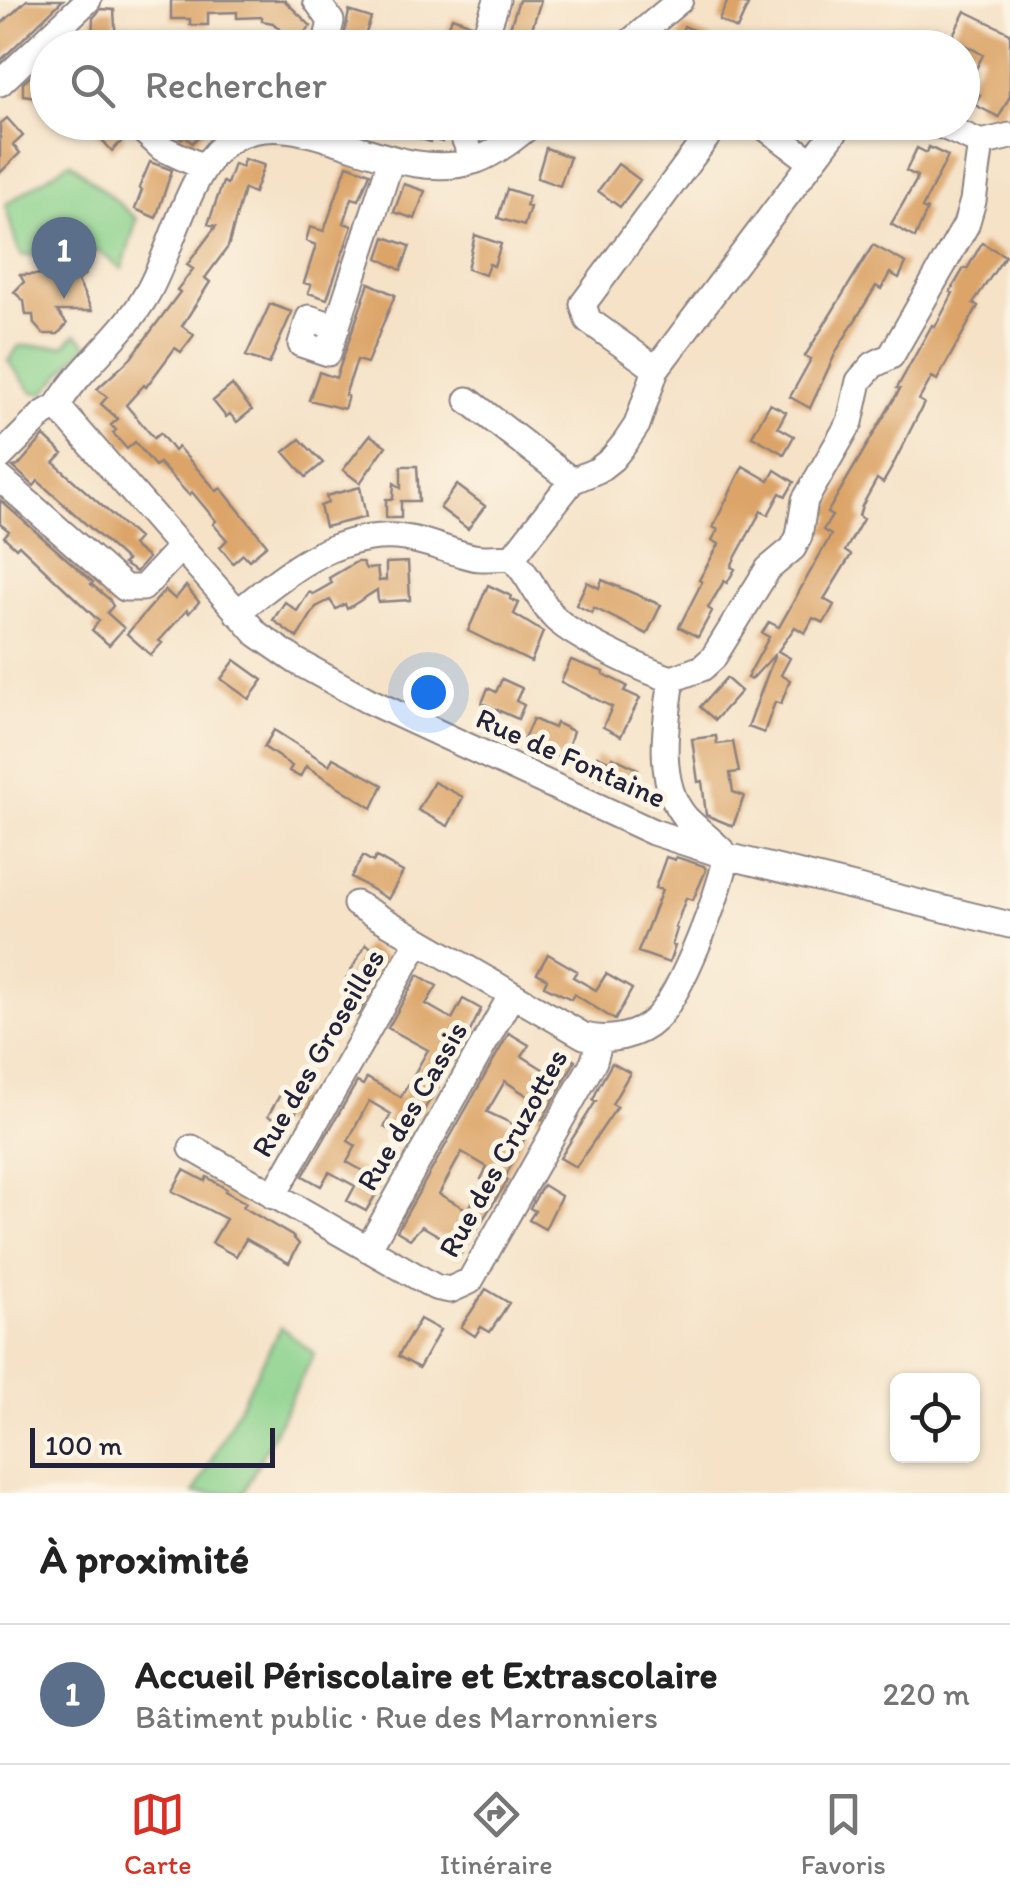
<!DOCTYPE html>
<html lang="fr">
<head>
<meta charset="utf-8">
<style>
	body { margin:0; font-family:Itim,sans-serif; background:#f2f2f2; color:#222 }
	.controls { position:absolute; right:30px; bottom:30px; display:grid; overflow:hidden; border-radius:15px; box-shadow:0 2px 8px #0004 }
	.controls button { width:90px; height:90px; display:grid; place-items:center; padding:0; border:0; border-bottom:2px solid #e0e0e0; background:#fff; color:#222; font:50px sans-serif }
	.scale { position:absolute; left:30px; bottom:25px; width:245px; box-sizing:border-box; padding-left:10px; border:5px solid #22223b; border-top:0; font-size:28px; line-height:35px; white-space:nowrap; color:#22223b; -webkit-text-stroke:8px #fcf5e5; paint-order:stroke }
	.you { position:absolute; left:428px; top:692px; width:35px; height:35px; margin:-25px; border:8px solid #fff; border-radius:50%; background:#1a73e8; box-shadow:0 0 0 15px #1a73e833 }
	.badge { display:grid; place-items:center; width:65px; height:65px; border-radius:50%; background:#d93025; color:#fff; font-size:32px; font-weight:700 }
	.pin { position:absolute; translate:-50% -82px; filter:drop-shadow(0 2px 5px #0008) }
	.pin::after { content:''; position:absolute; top:52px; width:35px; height:30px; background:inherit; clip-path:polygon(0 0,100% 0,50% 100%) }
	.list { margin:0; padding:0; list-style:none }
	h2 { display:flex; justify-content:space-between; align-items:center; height:130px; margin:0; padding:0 40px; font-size:42px }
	h2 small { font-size:32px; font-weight:400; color:#767676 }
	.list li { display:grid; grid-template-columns:65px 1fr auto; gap:30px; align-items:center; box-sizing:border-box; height:140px; padding:0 40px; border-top:2px solid #e0e0e0 }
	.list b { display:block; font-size:38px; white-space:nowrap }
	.list p { margin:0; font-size:32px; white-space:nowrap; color:#767676 }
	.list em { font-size:32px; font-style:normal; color:#767676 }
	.icon { flex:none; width:55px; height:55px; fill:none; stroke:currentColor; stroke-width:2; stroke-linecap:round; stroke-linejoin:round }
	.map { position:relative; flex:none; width:1010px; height:1493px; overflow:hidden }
	.search { position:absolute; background:#fff; box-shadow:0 2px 8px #0004; left:30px; right:30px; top:30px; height:110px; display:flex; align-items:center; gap:25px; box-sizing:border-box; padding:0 35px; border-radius:55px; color:#767676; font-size:38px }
	.sheet { height:270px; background:#fff }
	nav { display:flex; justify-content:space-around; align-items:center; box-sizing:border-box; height:140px; border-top:2px solid #e0e0e0; background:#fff; font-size:28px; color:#767676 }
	nav a { display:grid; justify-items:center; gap:5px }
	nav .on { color:#d93025 }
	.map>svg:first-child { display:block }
	.green { fill:#8ad18c; stroke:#567a64; stroke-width:2.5 }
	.building { fill:#dca468; fill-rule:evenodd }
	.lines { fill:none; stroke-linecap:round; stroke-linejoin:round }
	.minor-casing { stroke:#8c8281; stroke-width:29 }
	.minor { stroke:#fff; stroke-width:25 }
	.labels { text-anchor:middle; stroke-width:10; stroke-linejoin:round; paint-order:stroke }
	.street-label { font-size:30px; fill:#22223b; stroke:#fcf5e5 }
</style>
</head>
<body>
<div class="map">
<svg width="1010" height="1493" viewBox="0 0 1010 1493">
	<rect width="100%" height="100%" fill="#fcf5e5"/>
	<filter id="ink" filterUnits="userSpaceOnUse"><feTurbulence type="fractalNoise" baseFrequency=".01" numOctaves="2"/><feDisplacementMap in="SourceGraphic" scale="20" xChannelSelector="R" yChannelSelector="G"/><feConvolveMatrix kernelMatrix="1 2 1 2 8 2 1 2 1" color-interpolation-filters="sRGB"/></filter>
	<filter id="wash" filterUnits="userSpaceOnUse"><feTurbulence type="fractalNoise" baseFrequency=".0048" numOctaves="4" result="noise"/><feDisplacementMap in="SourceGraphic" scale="40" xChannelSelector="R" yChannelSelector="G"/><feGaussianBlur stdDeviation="2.25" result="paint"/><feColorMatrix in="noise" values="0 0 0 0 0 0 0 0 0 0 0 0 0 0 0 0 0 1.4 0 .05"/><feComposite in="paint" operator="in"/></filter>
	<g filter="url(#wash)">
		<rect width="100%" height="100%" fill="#f5e2c7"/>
		<!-- green -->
		<path class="green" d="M70 162 137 219 122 269 98 251 22 256C12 240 12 223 5 205Z
			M76 334 87 344 44 393 32 392 8 361 19 346H64Z
			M281 1327 314 1354 243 1493H194Z"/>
		<g id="blocks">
			<!-- building -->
			<path class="building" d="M27 0H63L0 61V25Z
				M171 0H284L311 26 294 43 273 23 262 21V17L237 18V12L208 13V25H190V19H171Z
				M519 0H541L530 35 533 36 529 48H503Z
				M728 0 748 5 737 29 719 20Z
				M101 9 114 10 116 43 92 42 93 18Z
				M349 11 371 18 361 48H342Z
				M965 11 1010 33V96L999 117 975 105 980 95 966 88 983 55 952 37Z
				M452 17 472 24 465 48H441Z
				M684 26 730 48H674Z
				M32 75H48V99L23 95V83Z
				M7 118 23 136 13 145 20 153 0 173V124Z
				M86 122H118L125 138 112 151Z
				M172 122H214L192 143 185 136 181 139 172 131 176 127Z
				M409 122H441L444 134 442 142 431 138 430 142 405 134Z
				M929 147 948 156 922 208 927 210 915 238 891 224 916 181 917 176 906 171 917 148 927 153Z
				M546 148 570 157 560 186 537 178Z
				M244 159 264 165 254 193 244 189 228 247 205 278 210 282 182 326 194 335 181 352 175 348 146 387 144 385 126 405 154 438 160 433 174 451 178 447 217 491 221 488 267 545 249 560 243 554 233 563 220 547 227 540 213 524 216 521 192 492 189 495 159 463 155 466 135 442 127 449 113 433 116 430 111 425 118 419 101 404 107 397 97 389 131 358 180 292 177 290 193 269 187 265 216 226 208 224 223 182 227 184 234 164 242 167Z
				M150 162 172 170 156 218 135 209 142 190 139 188Z
				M618 164 640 180 620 207 598 191Z
				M347 165 370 173 359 200 352 198 344 223 352 226 327 299 308 293 311 285 304 283 316 245 306 241 310 227 324 231Z
				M404 184 425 191 415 219 394 212Z
				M507 189 529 196 526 206 530 207 524 226 498 218Z
				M475 235 501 244 494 266 489 264 485 275 467 269Z
				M385 237 410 246 401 270 378 258Z
				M982 243 1005 256 973 303 978 306 937 380 932 377 919 400 924 403 890 471 883 483 877 479 862 506 859 516 863 519 845 551 851 555 824 599 834 605 824 623 813 618 805 633 795 627 778 651 790 658 781 675 790 680 781 704 775 702 764 733 748 727 775 654 751 680 747 678 769 637 762 633 769 622 779 627 831 535 823 530 832 516 827 513 900 389 897 388 932 325 935 327 953 293 950 292 964 268 967 269Z
				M873 245 906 263 899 278 890 273 881 289 876 286 837 350 810 408 790 397 811 359 805 356Z
				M68 257 79 262 85 274 78 281 92 311H57L67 324 58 334H43L34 324 33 315H26L24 301 14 292 24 282 20 275 55 274V262Z
				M369 283 395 295 367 363 357 360 345 395 348 396 344 409 309 400 319 372 336 378Z
				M270 304 292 312 269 364 246 356Z
				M232 385 252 410 237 422 230 414 226 417 213 401Z
				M770 404 786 412 778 427 794 436 784 454 752 436Z
				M370 435 386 446 360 483 343 470Z
				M44 436 63 454 54 463 138 538 132 545 148 558 136 572 123 564 127 561 38 481 34 486 13 467 18 466Z
				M300 439 323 463 306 477 284 452Z
				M401 466H417L419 501H401V518H386V499H393L394 483 401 488Z
				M743 466 769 481 775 470 794 482 786 496 780 493 768 515 761 511 734 560 731 567 735 569 727 583 724 581 708 608 712 611 698 637 679 627 702 582 699 580 719 544 712 540 718 530 713 527Z
				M457 485 485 506 468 529 440 508Z
				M360 487 366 517 325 527 320 506 328 503 326 496Z
				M0 500 93 582 91 584 109 599 113 606 107 613 124 628 109 645 92 630 99 621 19 545 16 548 4 537 9 531 0 524Z
				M356 562H362L366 569 377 568 379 581 386 580V563L408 562 410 600 378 602 377 590 347 609 345 604 336 609 330 600 316 607 297 638 273 620 285 602 297 611 309 592 313 594 332 583 329 578Z
				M602 580 661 605 647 634 594 608 592 613 576 605 587 582 599 588Z
				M488 585 511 596 510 599 519 603 514 614 543 632 531 662 468 631Z
				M186 586 199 602 189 613 187 610 159 641 162 643 151 655 127 634 165 590 175 599Z
				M235 660 263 680 249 699 221 679Z
				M571 660 604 672 603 674 627 686 624 691 640 698 621 736 603 727 612 707 561 682Z
				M726 678 741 691 715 720 700 707Z
				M502 679 522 688 516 701 524 705 518 719 482 703 488 688 496 692Z
				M533 719 554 728 556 723 573 731 564 760 523 741Z
				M274 730 329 765 333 758 383 785 372 808 306 766 300 777 289 771 292 766 264 747Z
				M716 736 717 744 733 742 739 772 730 773 733 792 744 796 733 826 706 815 702 781 698 782 692 739Z
				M597 756 611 762 613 757 638 769 628 789 604 778 602 782 588 776Z
				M434 782 463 797 448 826 418 810Z
				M363 856 373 862 376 857 403 872 388 899 351 877Z
				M666 857 675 860 676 857 704 866 706 870 693 900 686 898 675 928 677 929 672 945 675 946 669 963 638 952 662 890 655 888Z
				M366 944 387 959 358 1015 343 1007 350 994 346 992 351 984 345 981Z
				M548 954 577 971 573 977 596 990 606 974 632 989 615 1020 574 994 571 999 544 986 547 979 537 973Z
				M418 975 437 986 426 1004 452 1019 463 999 481 1009 455 1062 449 1058 433 1086 438 1088 419 1117 416 1115 403 1138 384 1127 391 1114 369 1101 348 1141 356 1146 347 1162 383 1182 366 1211 347 1201 355 1186 329 1172 321 1186 303 1176 357 1082 363 1085 367 1078 401 1097 425 1055 428 1050 388 1028Z
				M509 1033 529 1045 522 1056 546 1071 558 1051 575 1061 542 1120 529 1113 535 1101 505 1081 487 1112 528 1131 505 1178 508 1180 458 1258 441 1249 446 1240 422 1226 410 1239 397 1231ZM462 1152 487 1167 481 1179 484 1181 468 1210 439 1194Z
				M612 1063 630 1073 612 1104 617 1107 576 1167 560 1158 596 1101 593 1100 598 1088Z
				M284 1088 302 1098 289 1128 268 1116Z
				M184 1170 205 1181 207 1177 226 1189 225 1191 246 1203 243 1207 292 1236 299 1244 289 1263 246 1239 236 1256 212 1243 226 1219 172 1191Z
				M543 1185 561 1196 545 1229 529 1220 535 1211 530 1208Z
				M486 1289 509 1303 490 1332 481 1327 475 1336 461 1327Z
				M420 1319 440 1330 419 1368 398 1356Z"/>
		</g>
	</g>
	<g filter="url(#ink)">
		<use href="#blocks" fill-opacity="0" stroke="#8c8281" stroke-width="2.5"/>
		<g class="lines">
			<!-- minor casing -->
			<g class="minor-casing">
				<path id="minor" d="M316 0 331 21 325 48
					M481 48 497 0
					M623 48 680 0
					M0 83 88 0
					M134 122 162 148 203 167
					M457 122 474 161
					M758 122 812 162
					M934 122 981 143 1010 136
					M337 327 309 318 301 344 328 353 391 160
					M656 369 588 320 583 304 718 122
					M468 400 572 481
					M57 406 257 634 296 661 367 700 653 832 727 856 1010 925
					M57 406C82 365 123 336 147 294 173 250 190 161 234 138 303 100 393 189 477 160 498 152 517 136 534 122
					M0 457 43 414 57 406
					M0 478 125 588H143L180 548
					M512 558C530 575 537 598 553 616 569 635 647 672 672 679L702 668 713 658 768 569 793 548 799 536 805 500 850 422 859 381 873 365 891 356 966 225 973 201 981 143
					M512 558 572 481 598 470 612 459 625 443 637 425 656 369 842 122
					M237 613C282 575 334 533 396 537 423 539 447 551 473 557 486 560 499 556 512 558
					M356 904 584 1036C608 1042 638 1037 656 1019 684 990 718 895 727 856 714 842 699 831 686 818 655 784 666 720 672 679
					M192 1148 435 1287 450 1290 470 1281 594 1061 600 1040
					M273 1196 418 942
					M368 1249 511 996"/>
			</g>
			<!-- minor -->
			<use href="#minor" class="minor"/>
		</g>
	</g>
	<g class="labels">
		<!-- street labels -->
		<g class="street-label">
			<text transform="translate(571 758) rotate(24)" y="10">Rue de Fontaine</text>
			<text transform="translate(318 1053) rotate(-60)" y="10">Rue des Groseilles</text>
			<text transform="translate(412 1106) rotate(-60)" y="10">Rue des Cassis</text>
			<text transform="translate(503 1153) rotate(-61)" y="10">Rue des Cruzottes</text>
		</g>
	</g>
</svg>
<div class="controls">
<button><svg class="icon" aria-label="locate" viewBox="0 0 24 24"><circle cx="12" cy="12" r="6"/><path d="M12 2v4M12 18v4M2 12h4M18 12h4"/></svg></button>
</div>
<div class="scale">100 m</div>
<div class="you"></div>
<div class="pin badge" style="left:64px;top:299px;background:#5c6f8a">1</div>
<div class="search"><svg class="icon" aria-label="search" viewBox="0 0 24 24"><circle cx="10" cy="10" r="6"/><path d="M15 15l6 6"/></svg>Rechercher</div>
</div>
<section class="sheet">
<h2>À proximité<small></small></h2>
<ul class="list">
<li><span class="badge" style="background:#5c6f8a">1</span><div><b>Accueil Périscolaire et Extrascolaire</b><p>Bâtiment public · Rue des Marronniers</p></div><em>220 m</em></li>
</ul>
</section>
<nav>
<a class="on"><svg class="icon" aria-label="map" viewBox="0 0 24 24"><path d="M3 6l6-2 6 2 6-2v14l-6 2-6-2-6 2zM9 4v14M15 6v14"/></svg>Carte</a>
<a><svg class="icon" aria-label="directions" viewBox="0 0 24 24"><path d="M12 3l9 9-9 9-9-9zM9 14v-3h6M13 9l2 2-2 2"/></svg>Itinéraire</a>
<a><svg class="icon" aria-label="saved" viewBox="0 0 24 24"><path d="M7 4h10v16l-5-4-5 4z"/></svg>Favoris</a>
</nav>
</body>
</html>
